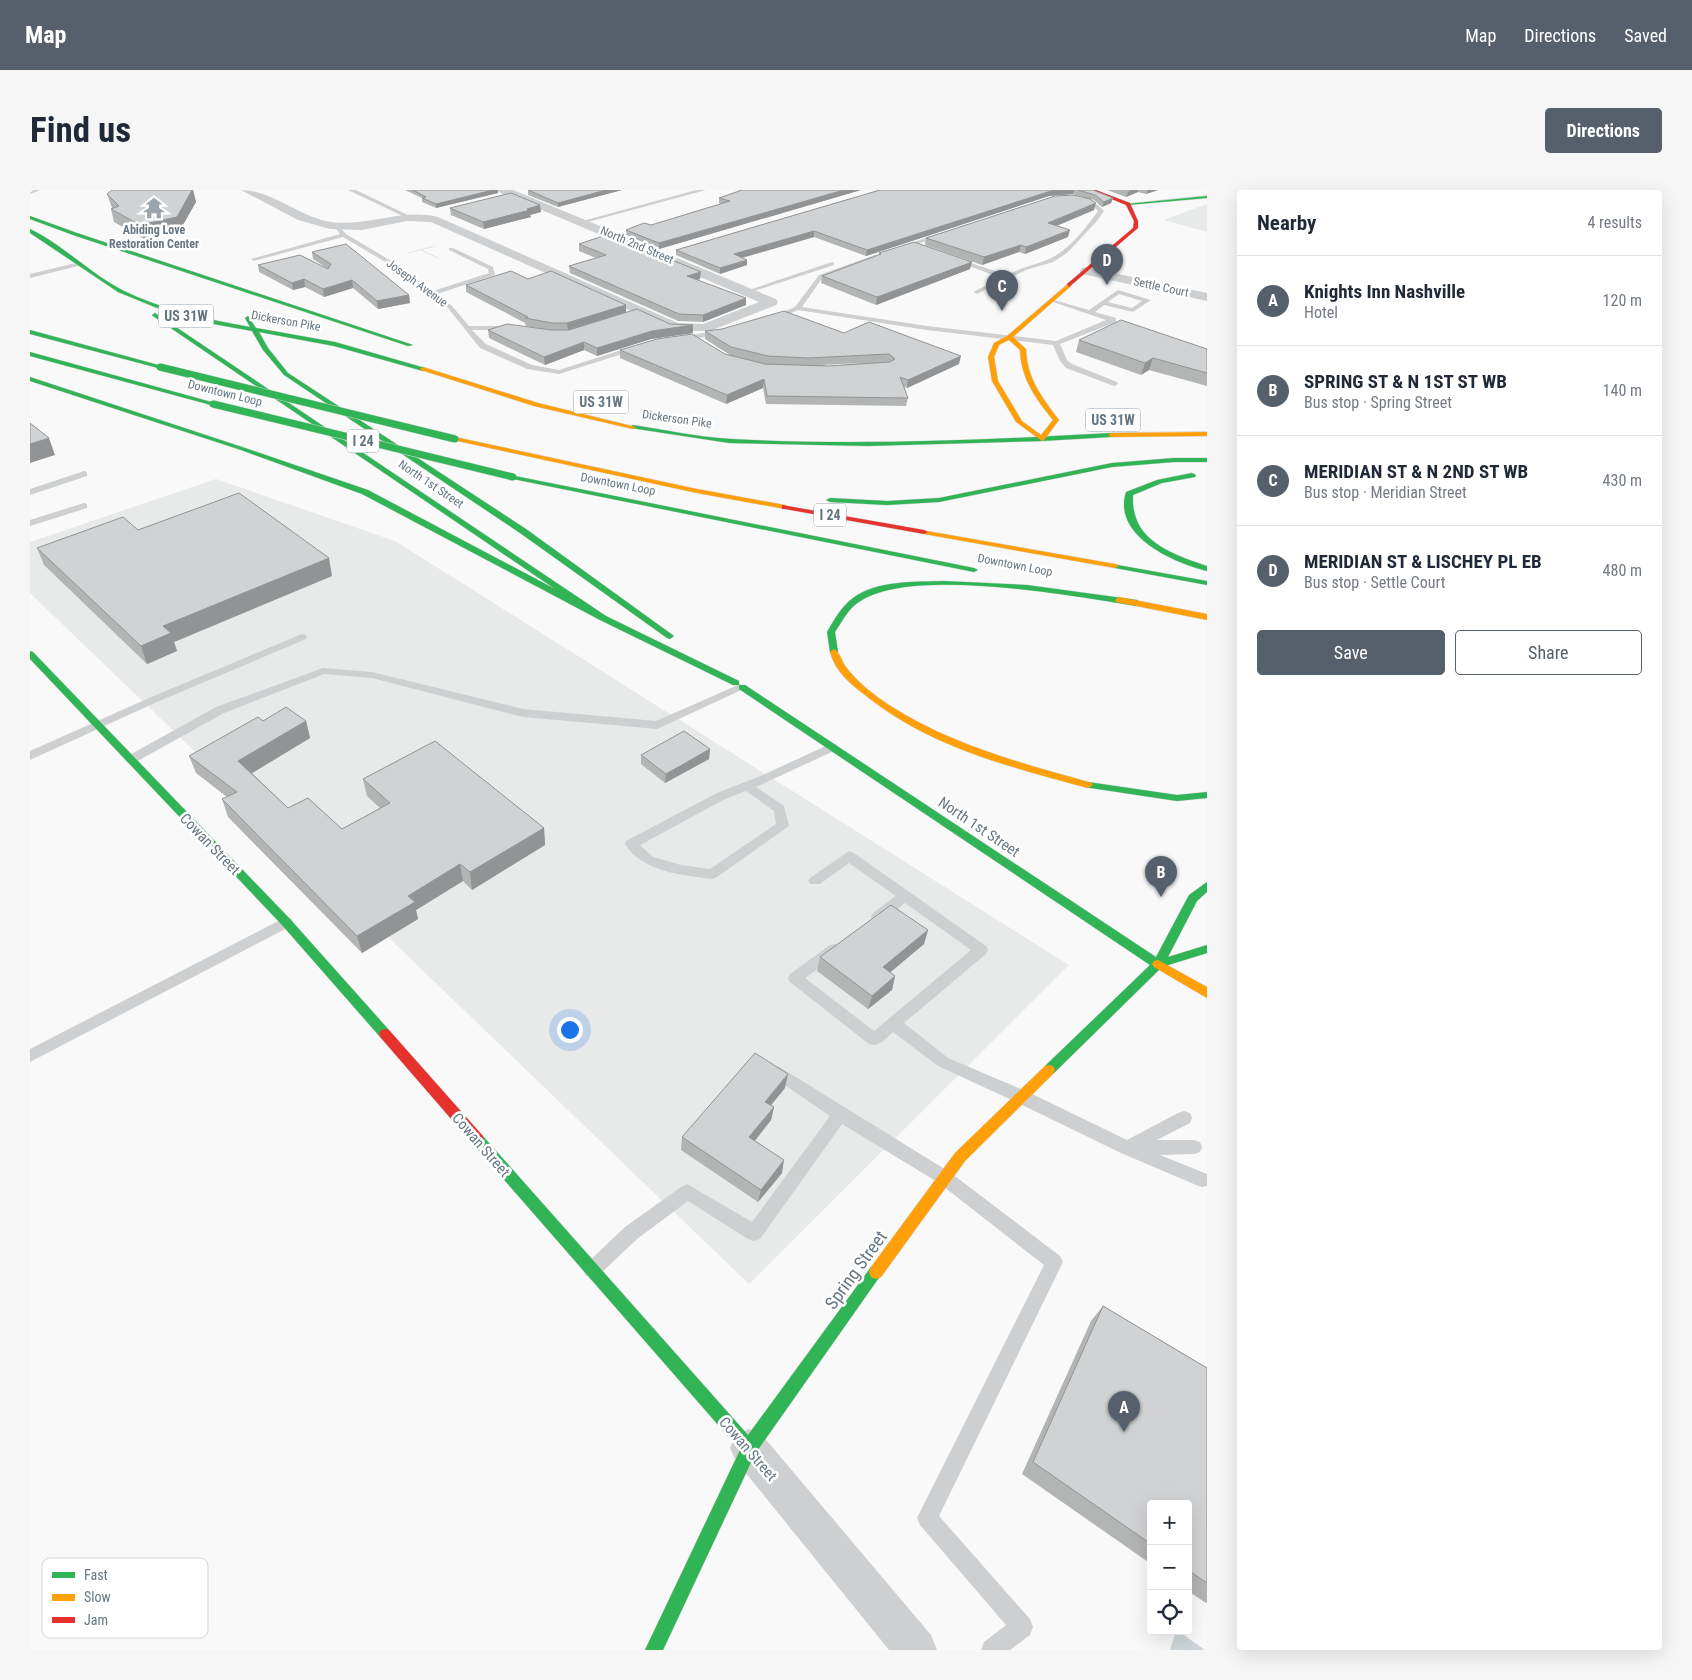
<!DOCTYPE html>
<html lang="en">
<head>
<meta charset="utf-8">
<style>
	body { margin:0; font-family:"Roboto Condensed",sans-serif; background:#f6f6f7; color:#1f2937 }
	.controls { position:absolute; right:15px; bottom:15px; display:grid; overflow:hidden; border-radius:5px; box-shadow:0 5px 20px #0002 }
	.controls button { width:45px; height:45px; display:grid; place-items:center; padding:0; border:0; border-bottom:1px solid #e0e1e3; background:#fff; color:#1f2937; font:25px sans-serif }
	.you { position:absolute; left:539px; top:839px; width:18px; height:18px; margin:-12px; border:4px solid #fff; border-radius:50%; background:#1a73e8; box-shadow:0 0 0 8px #1a73e833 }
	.badge { display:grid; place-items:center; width:32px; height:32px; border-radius:50%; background:#56606c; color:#fff; font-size:16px; font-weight:700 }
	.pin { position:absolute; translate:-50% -41px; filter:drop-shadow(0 1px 2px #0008) }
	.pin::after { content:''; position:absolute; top:26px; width:18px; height:15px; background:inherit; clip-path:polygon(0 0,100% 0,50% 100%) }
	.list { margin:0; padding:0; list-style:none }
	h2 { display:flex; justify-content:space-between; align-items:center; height:65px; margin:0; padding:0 20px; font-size:21px }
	h2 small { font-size:16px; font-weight:400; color:#747a83 }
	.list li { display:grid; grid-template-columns:32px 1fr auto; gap:15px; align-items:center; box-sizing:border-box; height:90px; padding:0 20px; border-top:1px solid #e0e1e3 }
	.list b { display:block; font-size:19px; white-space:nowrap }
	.list p { margin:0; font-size:16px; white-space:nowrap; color:#747a83 }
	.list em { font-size:16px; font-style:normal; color:#747a83 }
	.actions { display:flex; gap:10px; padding:15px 20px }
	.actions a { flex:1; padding:11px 0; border:1px solid #56606c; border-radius:5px; text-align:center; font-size:18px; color:#56606c }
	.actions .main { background:#56606c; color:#fff }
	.icon { flex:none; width:28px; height:28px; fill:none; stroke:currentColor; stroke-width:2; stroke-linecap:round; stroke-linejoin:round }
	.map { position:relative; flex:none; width:1177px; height:1460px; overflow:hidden; border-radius:5px }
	header { display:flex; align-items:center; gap:30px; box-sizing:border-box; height:70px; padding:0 25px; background:#56606c; color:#fff }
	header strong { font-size:24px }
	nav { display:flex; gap:28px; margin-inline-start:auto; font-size:18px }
	.intro { display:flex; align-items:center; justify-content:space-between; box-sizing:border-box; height:120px; padding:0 30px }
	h1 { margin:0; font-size:35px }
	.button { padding:12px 22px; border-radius:5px; background:#56606c; color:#fff; font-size:18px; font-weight:700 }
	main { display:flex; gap:30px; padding:0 30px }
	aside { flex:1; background:#fff; border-radius:5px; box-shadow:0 5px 20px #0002 }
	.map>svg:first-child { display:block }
	.built { fill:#e8e9e9 }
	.water { fill:#ced6d9 }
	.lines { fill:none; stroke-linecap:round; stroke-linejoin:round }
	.fast-casing { stroke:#d5d6d7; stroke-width:1 }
	.slow-casing { stroke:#d5d6d7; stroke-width:1 }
	.jam-casing { stroke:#d5d6d7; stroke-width:1 }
	.path { stroke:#cbcccd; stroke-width:1; stroke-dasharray:1 1; stroke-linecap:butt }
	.lane { fill:#cecfd0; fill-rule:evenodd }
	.street { fill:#cecfd0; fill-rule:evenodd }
	.fast { fill:#30b455; fill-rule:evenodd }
	.slow { fill:#ff9f0a; fill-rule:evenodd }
	.jam { fill:#e5322d; fill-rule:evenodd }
	.fast-bridge-casing { stroke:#d5d6d6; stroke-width:8; stroke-linecap:butt }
	.fast-bridge { stroke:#30b455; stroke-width:7 }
	.wall { fill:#b3b5b5; fill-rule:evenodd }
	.shaded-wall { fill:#929394 }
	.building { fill:#d0d2d3; stroke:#929394 }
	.labels { text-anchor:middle; stroke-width:5; stroke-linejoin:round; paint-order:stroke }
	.far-poi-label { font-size:12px; font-weight:bold; fill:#657683; stroke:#fff }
	.far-street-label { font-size:12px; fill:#657683; stroke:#fff }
	.shield { fill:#fff; stroke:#939fa8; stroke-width:1 }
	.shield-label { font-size:14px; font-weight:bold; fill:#657683 }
	.street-label { font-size:15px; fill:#657683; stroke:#fff }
	.near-street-label { font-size:18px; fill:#657683; stroke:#fff }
	.key { fill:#fff; stroke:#d1d6da; stroke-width:1 }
	.key-label { font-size:14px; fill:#657683 }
</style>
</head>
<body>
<header>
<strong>Map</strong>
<nav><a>Map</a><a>Directions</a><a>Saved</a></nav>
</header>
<div class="intro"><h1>Find us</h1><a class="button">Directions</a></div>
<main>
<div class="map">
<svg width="1177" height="1460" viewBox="0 0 1177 1460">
	<rect width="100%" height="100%" fill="#f9f9f9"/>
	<!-- built -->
	<path class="built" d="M1177 14V42L1134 30Z
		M186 289 365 351 1039 775 719 1094 0 403V352Z"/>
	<!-- water -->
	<path class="water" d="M1146 1441H1148L1175 1460H1140Z"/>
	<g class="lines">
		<!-- fast casing -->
		<g class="fast-casing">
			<path id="fast" d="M1177 6V8L1098 15 1096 14Z
				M0 26 47 43 383 155 378 156 43 45 0 29Z
				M0 39C32 54 61 84 92 100 132 120 176 129 220 137L215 128 218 126 226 138 305 152 395 178 396 179 393 181 304 156 229 142 238 158 258 183 496 339 644 446 640 449 637 448 490 343 254 185 233 160 222 141 178 133 137 122 88 102 0 43Z
				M125 123 576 426 709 491V495H715L1126 767 1159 705 1177 692V702L1167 711 1138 767 1177 755V763L1132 777 1023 884 1019 885 1015 884 1013 880 1015 876 1120 775 709 499V495H703L570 430 332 304 211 260 0 191V187L215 258 338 300 525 399 123 126 122 125Z
				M0 140 132 176 133 177 128 178 0 144Z
				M0 162 185 213 186 214 181 215 0 166Z
				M603 235C635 240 668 247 701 249 827 256 955 250 1081 243L1084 245 1081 247 1012 251 838 256 699 253 601 238 600 237Z
				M1144 268H1177V272H1144L1082 277 909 312 857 315 800 312 796 310 800 308 857 311 909 308 1082 273Z
				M1162 283 1166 285 1165 287 1132 293 1103 305C1100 350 1141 364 1177 376V381C1144 373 1082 346 1096 302L1127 290Z
				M480 285 944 378 948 380 944 382 483 289H480Z
				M1082 374 1177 391V395L1085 378 1081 376Z
				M914 391 997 395 1107 410 1111 413 1107 416C1044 406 886 377 832 410 819 417 813 430 805 442L808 462 804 465 800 462 797 442C804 430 811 417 823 408 847 390 885 392 914 391Z
				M0 461 3 462 260 729 359 840 361 844 359 848 355 849 351 848 252 735 0 469Z
				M1058 592 1147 605 1177 602V608L1147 611 1054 597 1053 595Z
				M447 943 452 945 718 1245 841 1077 846 1075 851 1077 853 1082 725 1264 633 1460H615L710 1260 442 953 440 949 442 945Z"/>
		</g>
		<!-- slow casing -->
		<g class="slow-casing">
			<path id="slow" d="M1039 93 1041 96 983 147 996 159C997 189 1012 207 1029 230L1014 250 1012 251 986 232 962 191 958 167 964 153 977 146ZM979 150 990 160C991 188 1005 208 1023 230L1011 245 992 231 968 191 964 167 969 155Z
				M393 177 508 213 606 237 603 239 504 216 391 180 390 179Z
				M1177 242V246L1081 247 1078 245 1081 243Z
				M425 247 667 299 755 315 759 317 755 319 667 303 423 250 422 249Z
				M891 340 1085 374 1089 376 1085 378 894 344 890 342Z
				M1089 407 1177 424V430L1086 412 1085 410Z
				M804 459C810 462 812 472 816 477 827 492 844 505 859 515 921 555 991 573 1062 593L1063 595 1058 598C980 577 899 557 835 505 820 494 805 481 800 462Z
				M1128 770 1177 797V808L1124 777 1122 774 1124 771Z
				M1019 875 1023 876 1025 880 1023 884 935 971 851 1087 846 1089 841 1087 839 1082 841 1077 925 963 1015 876Z"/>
		</g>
		<!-- jam casing -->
		<g class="jam-casing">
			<path id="jam" d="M1060 0H1066L1100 13 1108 31V38L1039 97 1037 94 1103 38 1104 31 1096 15Z
				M752 315 894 340 898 342 894 344 755 319H752Z
				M355 839 359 840 452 945 454 949 452 953 447 955 442 953 351 848 349 844 351 840Z"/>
		</g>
		<!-- path -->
		<path class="path" d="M391 60 408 68
			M378 63 405 56"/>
		<!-- lane -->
		<path class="lane" d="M318 0H326L384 28 379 29Z
			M666 0H676L554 33 549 32Z
			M1047 8 1068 15 1074 21 1067 31 1037 63 1023 72 996 80 947 104 944 102 945 101 971 88 921 69 926 68 977 85C990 78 1004 75 1017 70 1037 62 1056 38 1068 21L1064 17 1047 10Z
			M308 35 316 44 373 78 403 101 459 83 458 79 419 60V58H423L463 77 465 85 407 104 422 116 439 136H489V140H442L456 154 502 175 529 180 604 156 611 158 529 184 497 179 450 158 418 118 369 80 313 47 224 71 221 69 310 44 305 37Z
			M913 42 916 44 915 45 872 59 867 58Z
			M845 65 847 66V68L793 87 772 117 897 136 1026 151 1076 130 1020 111V109L1059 120 1088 100 1121 110 1103 122 1074 115 1065 122 1086 128V132L1030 154 1037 170 1042 174 1087 192 1088 194 1084 196 1036 178 1030 171 1023 155 897 140 768 120 743 131 736 129 765 117 789 85ZM1089 104 1112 111 1102 118 1078 112Z
			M50 72 53 74 52 75 0 88V84Z
			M802 72 804 73V75L718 103 713 102Z
			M693 140H696V144L647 151 643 149 647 147Z
			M54 281 57 282V286L0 305V299Z
			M54 313 57 314V318L0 336V330Z
			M272 444 276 445 277 447 276 449 127 512 0 570V561L119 508Z
			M293 478 342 482 493 519 626 531 708 495H716L718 497 627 539 493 527 342 488 294 484 194 523 104 573 100 574 94 570 96 567 186 517Z
			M802 553 806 554 808 557 806 560 726 597 754 616 759 636 687 687 682 689C652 685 612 682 595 654L596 651 687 603 733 585ZM716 601 744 621 746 634 680 679 651 675 623 667 610 655 695 609Z
			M819 661 824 663 956 756 958 760 956 764 874 833 918 868 998 902 1097 950 1148 923 1154 921 1160 923 1162 928 1160 933 1127 950H1164L1170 952 1172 957 1170 962 1164 964 1130 965 1177 984V996L1172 997 1166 995 1091 963 986 912 908 876 863 842C856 848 849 858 839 854L760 792 758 788 760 784 800 755 805 754 810 755 812 759 810 763 775 788 844 841 941 760 875 713 853 731H843L841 727 843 723 866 706 819 673 790 694H780L778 691 780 688Z
			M256 727 261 728 263 732 261 736 0 872V859Z
			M748 876 921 983 1030 1066 1033 1072 909 1326 1000 1429 1003 1437 1000 1445 980 1460H951L954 1452 976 1435 890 1335 887 1328 1014 1075 909 993 812 934 730 1049 724 1051 718 1049 658 1011 607 1049 568 1086 562 1088 556 1086 553 1080 556 1074 595 1037 651 997 657 994 722 1032 800 926 743 887 740 882 743 877Z"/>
		<!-- street -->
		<path class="street" d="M0 0H10L0 4Z
			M211 0C242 0 269 27 301 32 337 37 372 18 408 27L648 133 673 134 729 112 469 2 467 0H483L746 109 748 112 746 115 680 141H646L401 32 377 31 332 40 300 39 268 30Z
			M1056 77 1177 103V111L1052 84 1050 81 1052 78Z
			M719 1239 732 1245 901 1445 907 1460H859L706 1271 700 1258 706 1245Z"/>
		<!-- fast -->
		<use href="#fast" class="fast"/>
		<!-- slow -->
		<use href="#slow" class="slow"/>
		<!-- jam -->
		<use href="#jam" class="jam"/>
		<!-- fast-bridge casing -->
		<g class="fast-bridge-casing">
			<path id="fast-bridge" d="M130 177 425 249
				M183 214 483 287"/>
		</g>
		<!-- fast-bridge -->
		<use href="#fast-bridge" class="fast-bridge"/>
	</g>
	<!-- wall -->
	<path class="wall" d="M82 0H163L166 12 150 40 114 49 84 32 81 19 82 18 77 4Z
		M375 0H468V3L406 18 392 12V8Z
		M498 0H592L528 17 498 5Z
		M712 0H831L629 59 596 45V40L621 35 691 14 689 13V8Z
		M850 0H1063L1083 8 1081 13 1072 17 1064 10 1061 9 1064 20 1027 36 1038 47 995 64 989 62 952 75 895 55 896 48 1053 7 1043 4 1019 6 836 66 784 47 712 68 717 70V75L690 84 646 65V60Z
		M1077 0H1128L1116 4 1108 2 1096 7Z
		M510 15 511 22 500 25 501 27 454 39 421 25 420 18Z
		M549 54 670 89 667 90 716 115 673 132 648 131 540 83 539 76 566 68 549 61Z
		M282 62 379 105 380 113 348 119 323 98 294 107 275 97 263 100 229 82 228 75 298 79 283 69Z
		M849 63 940 79 846 115 791 93 792 86 849 65Z
		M498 89 596 115V122L640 134 663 135V143L621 149 567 166 554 160 515 175 459 148 458 140H519L496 136 495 133 436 102V95Z
		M675 141 814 143 929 174 877 198 874 197 878 208 876 216 736 214 733 198 696 214 590 168V160L695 164 700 165 675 149ZM833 173 798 176 792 175Z
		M1049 150 1177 159V196L1119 180 1111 185 1046 162Z
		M108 340 302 386 144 452 147 461 117 474 14 375 7 358Z
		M233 531H276L280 548 222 583 258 618 312 639 350 618 337 606 333 589 514 638 515 655 442 700 433 691 386 720 388 729 332 763 198 627 192 609 197 607 166 583 159 566Z
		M680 559 679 569 635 593 611 574V565Z
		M898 740 894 754 860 782 865 786 862 800 838 819 787 781 790 767Z
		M755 898 741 915 744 917 741 930 725 951 752 983 728 1012 651 960 652 947Z
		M1073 1116 1177 1178V1412L1176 1413 1158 1401V1314H1121V1374L992 1284 1061 1131Z"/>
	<!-- shaded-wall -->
	<path class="shaded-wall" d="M162 0H163L166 12 150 40 114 49 110 35Z
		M463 0H468V3L406 18V14Z
		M576 0H592L528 17V13Z
		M814 0H831L629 59V53Z
		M1030 0H1044L1043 4 1019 6 836 66 837 60 1021 1Z
		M1101 0H1108V2L1096 7 1098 2Z
		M1118 0H1128L1116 4Z
		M1083 8 1081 13 1072 17 1074 12Z
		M1066 13 1064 20 1016 40 1018 33Z
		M510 15 511 22 500 25 501 27 454 39 453 32Z
		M1040 40 1038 47 995 64 996 57Z
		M784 41V47L704 70V64Z
		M991 55 989 62 952 75 954 67Z
		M717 70V75L690 84V78Z
		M942 72 940 79 846 115 847 107Z
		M671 82 670 89 657 94V86Z
		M274 89 275 97 263 100 262 93Z
		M322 90 323 98 294 107 293 99Z
		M379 105 380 113 348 119 347 111Z
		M716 108V115L673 132V125Z
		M596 115V122L538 140 537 133Z
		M663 135V143L621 149 567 166V158L622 141Z
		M554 152V160L515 175 514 167Z
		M931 166 929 174 877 198 878 190Z
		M1123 168 1119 180 1111 185 1115 173Z
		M734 189 733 198 696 214 697 205Z
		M19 248 25 265 0 273V254Z
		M299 368 302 386 144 452 147 461 117 474 111 456 133 436Z
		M276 531 280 548 214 588 208 571Z
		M680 559 679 569 635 593 636 584Z
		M514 638 515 655 442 700 440 682Z
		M430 674 433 691 386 720 388 729 332 763 327 746 378 706Z
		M898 740 894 754 850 791 853 777Z
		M865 786 862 800 838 819 842 806Z
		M758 884 755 898 733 925 735 912Z
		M744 917 741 930 717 960 719 947Z
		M754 970 752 983 728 1012 731 1000Z"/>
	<!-- building -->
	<path class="building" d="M82 0H162L147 27 110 35 81 19 89 16 77 4Z
		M383 0H463L406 14 392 8 396 7Z
		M498 0H576L528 13Z
		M712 0H814L629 53 596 40 614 33 621 35 700 11 689 8Z
		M850 0H1030L1021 1 837 60 784 41 704 64 717 70 690 78 646 60Z
		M1048 0H1063L1083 8 1074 12 1065 5Z
		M481 3 510 15 497 19 500 20 453 32 420 18Z
		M1044 5 1060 9 1066 13 1018 33 1040 40 996 57 991 55 954 67 896 48 1025 6Z
		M579 44 671 82 657 86 716 108 673 125 649 124 539 76 576 65 549 54Z
		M884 52 942 72 847 107 792 86 851 64 849 63Z
		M316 54 379 105 347 111 322 90 293 99 274 89 262 93 228 75 270 65 298 79 301 74 282 62Z
		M481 81 498 89 521 81 596 115 537 133H522L495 128 498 127 436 95Z
		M607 119 640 134 663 135 622 141 567 158 554 152 514 167 458 140 477 134 521 140H539Z
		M754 121 814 143 839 132 931 166 878 190 870 187 878 208 737 206 734 189 697 205 590 160 627 149 662 144 695 164 735 174 798 176 860 172 865 169 859 164 779 168 738 166 701 157 675 141 692 139Z
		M1091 130 1177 159V183L1123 168 1115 173 1049 150Z
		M0 233 19 248 0 254Z
		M209 303 299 368 133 436 141 443 111 456 7 358 93 327 108 340Z
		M256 517 276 531 208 571 258 618 278 608 312 639 360 613 333 589 405 551 514 638 440 682 430 674 378 706 385 712 327 746 192 609 207 602 159 566 228 527 233 531Z
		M654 541 680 559 636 584 611 565Z
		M861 715 898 740 853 777 865 786 842 806 790 767Z
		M725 863 758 884 735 912 744 917 719 947 754 970 731 1000 652 947Z
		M1073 1116 1177 1178V1393L1158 1380V1314H1121V1354L1003 1272Z"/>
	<!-- icons -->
	<defs>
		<g id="temple-bare" transform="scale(1.725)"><path d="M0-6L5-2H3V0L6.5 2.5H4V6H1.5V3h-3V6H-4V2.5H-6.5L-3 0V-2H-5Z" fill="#99a4ac" stroke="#fff" stroke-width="2.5" paint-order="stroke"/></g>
	</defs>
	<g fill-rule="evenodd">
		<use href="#temple-bare" x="124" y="18"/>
	</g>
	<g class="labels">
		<!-- far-poi labels -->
		<g class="far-poi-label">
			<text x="124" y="44">Abiding Love<tspan x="124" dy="14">Restoration Center</tspan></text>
		</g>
		<!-- far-street labels -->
		<g class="far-street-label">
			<text transform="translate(607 55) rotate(23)" y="4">North 2nd Street</text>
			<text transform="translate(387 93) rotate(36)" y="4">Joseph Avenue</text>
			<text transform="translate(1131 97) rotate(12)" y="4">Settle Court</text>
			<text transform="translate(256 131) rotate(10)" y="4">Dickerson Pike</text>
			<text transform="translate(195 203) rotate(14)" y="4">Downtown Loop</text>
			<text transform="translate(647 229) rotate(8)" y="4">Dickerson Pike</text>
			<text transform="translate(401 294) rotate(34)" y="4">North 1st Street</text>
			<text transform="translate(588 294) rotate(11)" y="4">Downtown Loop</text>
			<text transform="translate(985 375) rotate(11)" y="4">Downtown Loop</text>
		</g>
		<!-- shield labels -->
		<g class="shield">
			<rect x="128.5" y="114.5" width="55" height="23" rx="4"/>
			<rect x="543.5" y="200.5" width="55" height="23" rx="4"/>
			<rect x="1055.5" y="218.5" width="55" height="23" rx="4"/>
			<rect x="317" y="239.5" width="32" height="23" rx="4"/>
			<rect x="784" y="313.5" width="32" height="23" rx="4"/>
		</g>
		<g class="shield-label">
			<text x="156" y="131">US 31W</text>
			<text x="571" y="217">US 31W</text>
			<text x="1083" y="235">US 31W</text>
			<text x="333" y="256">I 24</text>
			<text x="800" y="330">I 24</text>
		</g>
		<!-- street labels -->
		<g class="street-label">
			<text transform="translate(949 637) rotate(34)" y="5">North 1st Street</text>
			<text transform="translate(180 654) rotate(46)" y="5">Cowan Street</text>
			<text transform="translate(451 955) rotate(49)" y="5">Cowan Street</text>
			<text transform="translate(718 1259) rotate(49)" y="5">Cowan Street</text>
		</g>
		<!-- near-street labels -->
		<g class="near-street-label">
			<text transform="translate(826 1080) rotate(-54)" y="6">Spring Street</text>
		</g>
	</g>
	<!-- legend -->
	<rect x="12" y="1368" width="166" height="80" rx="8" class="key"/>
	<rect x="22" y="1382" width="23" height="6" fill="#30b455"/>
	<rect x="22" y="1404" width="23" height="7" fill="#ff9f0a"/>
	<rect x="22" y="1427" width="23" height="6" fill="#e5322d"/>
	<g class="key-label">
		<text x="54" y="1390">Fast</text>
		<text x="54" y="1412">Slow</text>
		<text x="54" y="1435">Jam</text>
	</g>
</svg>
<div class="controls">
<button>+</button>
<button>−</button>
<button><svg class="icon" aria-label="locate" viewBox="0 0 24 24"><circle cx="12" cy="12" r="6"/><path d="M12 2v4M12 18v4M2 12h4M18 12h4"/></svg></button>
</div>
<div class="you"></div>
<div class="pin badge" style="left:1094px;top:1242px">A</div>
<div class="pin badge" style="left:1131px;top:707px">B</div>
<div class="pin badge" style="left:972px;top:121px">C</div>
<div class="pin badge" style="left:1077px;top:95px">D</div>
</div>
<aside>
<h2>Nearby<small>4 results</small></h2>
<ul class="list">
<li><span class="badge">A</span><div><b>Knights Inn Nashville</b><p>Hotel</p></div><em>120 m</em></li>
<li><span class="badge">B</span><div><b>SPRING ST &amp; N 1ST ST WB</b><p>Bus stop · Spring Street</p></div><em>140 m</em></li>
<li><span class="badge">C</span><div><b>MERIDIAN ST &amp; N 2ND ST WB</b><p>Bus stop · Meridian Street</p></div><em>430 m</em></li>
<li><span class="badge">D</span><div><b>MERIDIAN ST &amp; LISCHEY PL EB</b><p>Bus stop · Settle Court</p></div><em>480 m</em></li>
</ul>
<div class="actions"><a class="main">Save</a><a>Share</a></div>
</aside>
</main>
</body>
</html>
